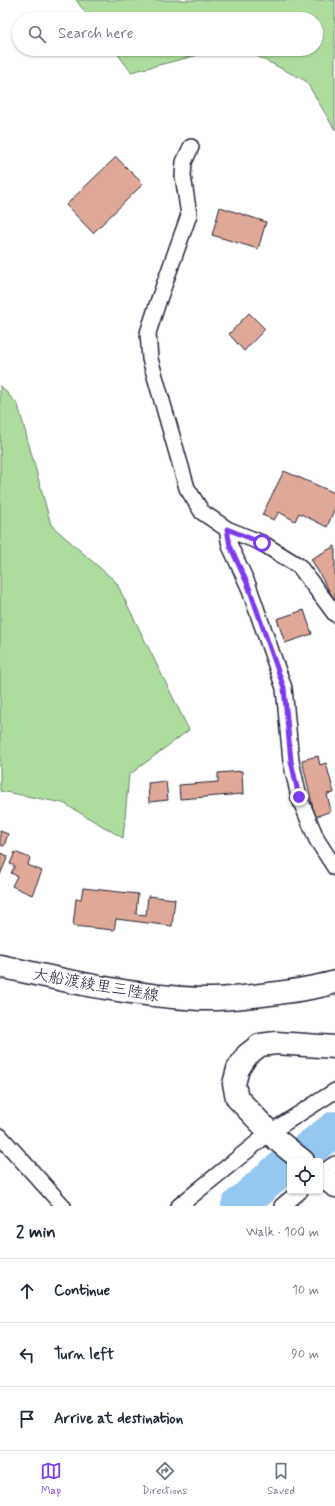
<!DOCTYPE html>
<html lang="en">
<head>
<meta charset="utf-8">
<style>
	body { margin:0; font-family:Mynerve,"Klee One",sans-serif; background:#f6f6f7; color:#1f2937 }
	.controls { position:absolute; right:12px; bottom:12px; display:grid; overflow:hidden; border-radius:4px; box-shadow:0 1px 3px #0004 }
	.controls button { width:36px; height:36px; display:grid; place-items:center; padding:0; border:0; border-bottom:1px solid #e0e1e3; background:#fff; color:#1f2937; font:20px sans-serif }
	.stop { position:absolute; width:12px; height:12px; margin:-9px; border:3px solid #7c3aed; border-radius:50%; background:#fff }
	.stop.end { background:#7c3aed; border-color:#fff; box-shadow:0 1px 4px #0008 }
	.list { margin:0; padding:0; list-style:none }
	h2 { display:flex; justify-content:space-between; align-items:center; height:52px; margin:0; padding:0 16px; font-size:17px }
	h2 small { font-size:13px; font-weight:400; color:#747a83 }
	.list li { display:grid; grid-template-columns:26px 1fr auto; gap:12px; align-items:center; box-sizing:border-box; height:64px; padding:0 16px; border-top:1px solid #e0e1e3 }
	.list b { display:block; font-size:15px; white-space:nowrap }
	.list em { font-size:13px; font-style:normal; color:#747a83 }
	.icon { flex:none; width:22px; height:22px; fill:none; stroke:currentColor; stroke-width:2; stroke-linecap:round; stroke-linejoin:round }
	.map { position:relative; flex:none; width:335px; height:1206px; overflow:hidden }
	.search { position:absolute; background:#fff; box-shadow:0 1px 3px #0004; left:12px; right:12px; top:12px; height:44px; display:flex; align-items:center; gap:10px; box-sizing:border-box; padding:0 14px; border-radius:22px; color:#747a83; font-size:15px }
	.sheet { height:244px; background:#fff }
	nav { display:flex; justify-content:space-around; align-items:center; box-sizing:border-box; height:56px; border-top:1px solid #e0e1e3; background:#fff; font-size:11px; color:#747a83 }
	nav a { display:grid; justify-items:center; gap:2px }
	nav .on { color:#7c3aed }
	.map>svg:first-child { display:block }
	.green { fill:#addd9d; stroke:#68806c }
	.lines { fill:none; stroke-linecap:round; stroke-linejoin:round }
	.river { stroke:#94c8f1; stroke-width:36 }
	.building { fill:#e0a997; stroke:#22223b }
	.minor-casing { stroke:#22223b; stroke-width:18 }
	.primary-casing { stroke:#22223b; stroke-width:25 }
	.minor { stroke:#fff; stroke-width:15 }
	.primary { stroke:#fff; stroke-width:22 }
	.route { stroke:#7c3aed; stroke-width:5 }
	.labels { text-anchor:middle; stroke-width:3.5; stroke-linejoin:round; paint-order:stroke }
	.street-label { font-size:16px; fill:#22223b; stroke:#fff }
</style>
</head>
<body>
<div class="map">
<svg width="335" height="1206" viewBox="0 0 335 1206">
	<rect width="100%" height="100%" fill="#fff"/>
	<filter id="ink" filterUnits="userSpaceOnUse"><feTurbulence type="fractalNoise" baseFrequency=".025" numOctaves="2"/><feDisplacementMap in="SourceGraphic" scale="8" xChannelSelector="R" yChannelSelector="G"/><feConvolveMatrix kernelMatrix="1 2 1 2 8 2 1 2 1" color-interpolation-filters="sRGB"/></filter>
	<g filter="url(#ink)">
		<!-- green -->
		<path class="green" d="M76 0H335V130L306 81 243 49H316V19H90Z
			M114 49H222L131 72Z
			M0 385 18 405 51 525 116 582 189 730 129 775 123 838 63 803 0 791Z"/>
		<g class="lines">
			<!-- river -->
			<path class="river" d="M293 1161 335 1129
				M239 1206 276 1173 290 1163"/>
		</g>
		<!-- building -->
		<path class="building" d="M116 157 143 184 93 233 66 205Z
			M220 207 266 222 258 249 212 235Z
			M249 313 265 329 244 351 229 334Z
			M284 471 335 493V508L327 527 299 513 295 521 279 512 274 520 262 515Z
			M335 546V601L311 559Z
			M304 610 312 634 285 643 277 619Z
			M318 756 320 765 326 763 334 793 327 794 331 811 315 817 302 760Z
			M242 771 243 794 180 799 179 785 218 782V773Z
			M166 781 168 800 149 802 148 783Z
			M0 831 8 834 4 846 0 845Z
			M15 852 30 858 28 865 42 871 32 895 12 886 17 876 11 873 15 866 10 864Z
			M0 853 8 856 0 875Z
			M83 888 138 894 136 914 146 915 148 896 175 899 172 926 116 919 114 930 73 926 76 899H81Z"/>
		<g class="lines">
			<!-- minor casing -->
			<g class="minor-casing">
				<path id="minor" d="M191 147 184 162 183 176 189 215 158 302 148 333 150 359 187 488 202 512 227 529 262 543 299 566 335 614
					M227 529 230 546 248 585 284 688 291 761 299 797 317 840 335 868
					M0 1136 63 1206
					M320 1174 335 1164
					M179 1206 269 1133 335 1091
					M282 1206 300 1191"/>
			</g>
			<!-- primary casing -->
			<g class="primary-casing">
				<path id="primary" d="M0 966C66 981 132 996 200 999 226 1000 253 996 278 993 298 990 316 988 335 982
					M303 1161 277 1140 237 1098 234 1084 238 1069 247 1055 260 1045 276 1043 335 1047
					M320 1175 335 1186"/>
			</g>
			<!-- minor -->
			<use href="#minor" class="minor"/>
			<!-- primary -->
			<use href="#primary" class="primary"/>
		</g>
	</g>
	<g class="lines" filter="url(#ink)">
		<!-- route -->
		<path class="route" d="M262 543 227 529 230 546 248 585 284 688 291 761 299 797"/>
	</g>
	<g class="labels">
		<!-- street labels -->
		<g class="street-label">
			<text transform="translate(96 984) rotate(10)" y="6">大船渡綾里三陸線</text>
		</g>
	</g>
</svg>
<div class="controls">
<button><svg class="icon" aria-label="locate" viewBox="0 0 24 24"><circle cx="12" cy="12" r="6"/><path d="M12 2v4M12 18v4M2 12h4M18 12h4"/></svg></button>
</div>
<div class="stop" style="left:262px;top:543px"></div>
<div class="stop end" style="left:299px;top:797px"></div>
<div class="search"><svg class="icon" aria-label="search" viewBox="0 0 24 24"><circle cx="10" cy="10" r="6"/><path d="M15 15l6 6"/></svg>Search here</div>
</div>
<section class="sheet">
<h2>2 min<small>Walk · 100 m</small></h2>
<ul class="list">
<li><svg class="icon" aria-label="ahead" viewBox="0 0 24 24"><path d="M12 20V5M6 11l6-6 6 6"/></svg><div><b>Continue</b></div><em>10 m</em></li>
<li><svg class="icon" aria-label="left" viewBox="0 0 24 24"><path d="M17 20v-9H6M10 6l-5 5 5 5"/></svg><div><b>Turn left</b></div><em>90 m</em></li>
<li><svg class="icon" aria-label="arrive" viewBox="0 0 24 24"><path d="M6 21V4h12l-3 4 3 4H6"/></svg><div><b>Arrive at destination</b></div></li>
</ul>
</section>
<nav>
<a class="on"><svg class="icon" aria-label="map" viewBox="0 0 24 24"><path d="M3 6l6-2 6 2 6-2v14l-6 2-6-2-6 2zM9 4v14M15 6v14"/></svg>Map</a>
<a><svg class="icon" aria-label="directions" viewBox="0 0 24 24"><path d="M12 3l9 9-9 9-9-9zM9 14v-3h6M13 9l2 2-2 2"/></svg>Directions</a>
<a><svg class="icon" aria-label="saved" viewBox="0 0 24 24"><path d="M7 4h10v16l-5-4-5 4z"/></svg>Saved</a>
</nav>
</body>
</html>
